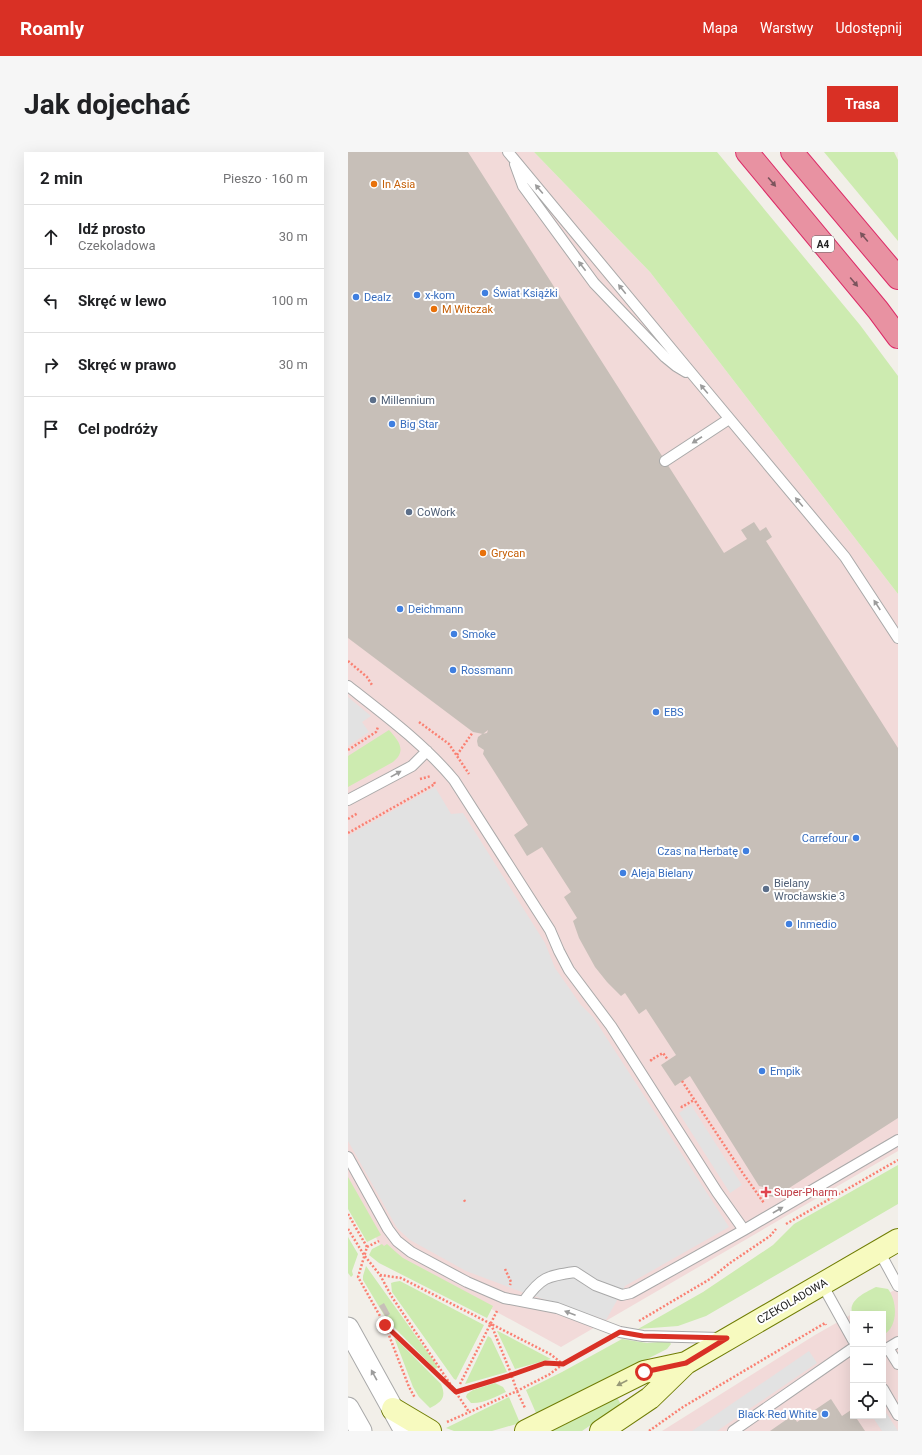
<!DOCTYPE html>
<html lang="pl">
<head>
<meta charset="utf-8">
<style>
	body { margin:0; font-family:Roboto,sans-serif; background:#f6f6f6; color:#202124 }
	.controls { position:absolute; right:12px; bottom:12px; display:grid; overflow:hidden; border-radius:0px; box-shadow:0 4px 16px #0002 }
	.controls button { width:36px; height:36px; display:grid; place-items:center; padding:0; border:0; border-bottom:1px solid #e0e0e0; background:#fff; color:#202124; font:20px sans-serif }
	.stop { position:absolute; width:12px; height:12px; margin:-9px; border:3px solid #d93025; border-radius:50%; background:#fff }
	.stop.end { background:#d93025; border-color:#fff; box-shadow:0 1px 4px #0008 }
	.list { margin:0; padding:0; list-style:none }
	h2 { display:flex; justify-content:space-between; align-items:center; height:52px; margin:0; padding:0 16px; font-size:17px }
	h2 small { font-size:13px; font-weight:400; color:#757577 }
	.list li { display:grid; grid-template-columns:26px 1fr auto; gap:12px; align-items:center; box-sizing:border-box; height:64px; padding:0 16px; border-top:1px solid #e0e0e0 }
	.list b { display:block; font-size:15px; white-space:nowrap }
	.list p { margin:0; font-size:13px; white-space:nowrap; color:#757577 }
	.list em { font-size:13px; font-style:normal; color:#757577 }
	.icon { flex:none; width:22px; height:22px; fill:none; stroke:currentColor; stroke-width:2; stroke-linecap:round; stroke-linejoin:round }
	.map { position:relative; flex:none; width:550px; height:1279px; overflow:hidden; border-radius:0px }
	header { display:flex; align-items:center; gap:24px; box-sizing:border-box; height:56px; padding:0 20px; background:#d93025; color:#fff }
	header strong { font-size:19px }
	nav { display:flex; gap:22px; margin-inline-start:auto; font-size:14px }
	.intro { display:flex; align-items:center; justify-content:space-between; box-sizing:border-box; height:96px; padding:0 24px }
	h1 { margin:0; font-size:28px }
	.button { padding:10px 18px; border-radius:0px; background:#d93025; color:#fff; font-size:14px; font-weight:700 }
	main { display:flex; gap:24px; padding:0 24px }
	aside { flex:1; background:#fff; border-radius:0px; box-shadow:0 4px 16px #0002 }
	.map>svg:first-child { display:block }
	.commercial { fill:#f2dad9; fill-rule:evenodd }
	.grass { fill:#cdebb0 }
	.parking { fill:#e2e2e2 }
	.building { fill:#c7bfb8 }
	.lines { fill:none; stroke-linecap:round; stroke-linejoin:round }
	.lane-casing { stroke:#a9a9a9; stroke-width:12 }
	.street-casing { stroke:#a9a9a9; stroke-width:23 }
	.secondary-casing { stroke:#707d05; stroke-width:24 }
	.highway-casing { stroke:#dc2a67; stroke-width:24 }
	.path { stroke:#fa8072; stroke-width:2.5; stroke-dasharray:2 2; stroke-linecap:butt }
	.lane { stroke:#fff; stroke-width:10 }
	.street { stroke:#fff; stroke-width:21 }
	.secondary { stroke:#f7fabf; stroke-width:22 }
	.highway { stroke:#e892a2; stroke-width:22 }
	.oneway { fill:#7b545c }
	.oneway2 { fill:#9c9c9c }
	.oneway3 { fill:#979978 }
	.route { stroke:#d93025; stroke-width:5 }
	.food-dot { fill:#e8710a; stroke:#fff; stroke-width:1.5 }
	.shop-dot { fill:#3f7fe0; stroke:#fff; stroke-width:1.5 }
	.service-dot { fill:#5c6f8a; stroke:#fff; stroke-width:1.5 }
	.health-dot { fill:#e0444e; stroke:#fff; stroke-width:1.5 }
	.labels { text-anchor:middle; stroke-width:4; stroke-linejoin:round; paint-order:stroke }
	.shield { fill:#fff; stroke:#646464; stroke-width:1 }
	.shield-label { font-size:10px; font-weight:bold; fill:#222 }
	.food-label { font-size:11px; fill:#c56008; stroke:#fff; text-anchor:start }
	.shop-label { font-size:11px; fill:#366cbe; stroke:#fff; text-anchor:start }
	.service-label { font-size:11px; fill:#4e5e75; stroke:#fff; text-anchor:start }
	.health-label { font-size:11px; fill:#be3a42; stroke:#fff; text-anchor:start }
	.street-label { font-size:11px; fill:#222; stroke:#fff }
</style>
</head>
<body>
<header>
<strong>Roamly</strong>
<nav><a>Mapa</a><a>Warstwy</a><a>Udostępnij</a></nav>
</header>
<div class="intro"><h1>Jak dojechać</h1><a class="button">Trasa</a></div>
<main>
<aside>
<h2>2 min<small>Pieszo · 160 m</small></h2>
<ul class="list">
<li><svg class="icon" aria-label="ahead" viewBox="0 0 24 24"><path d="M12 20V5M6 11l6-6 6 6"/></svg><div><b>Idź prosto</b><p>Czekoladowa</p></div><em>30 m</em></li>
<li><svg class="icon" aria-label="left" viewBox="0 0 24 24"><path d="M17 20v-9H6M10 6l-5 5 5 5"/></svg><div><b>Skręć w lewo</b></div><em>100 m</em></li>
<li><svg class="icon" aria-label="right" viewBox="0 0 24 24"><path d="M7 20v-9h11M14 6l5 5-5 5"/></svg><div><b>Skręć w prawo</b></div><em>30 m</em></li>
<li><svg class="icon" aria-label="arrive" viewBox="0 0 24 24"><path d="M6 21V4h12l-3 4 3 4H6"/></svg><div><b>Cel podróży</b></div></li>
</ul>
</aside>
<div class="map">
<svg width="550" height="1279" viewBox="0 0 550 1279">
	<rect width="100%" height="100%" fill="#f2efe9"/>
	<!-- commercial -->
	<path class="commercial" d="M0 0H186L302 120 550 442V999L213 1195 35 1098 0 1036Z
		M550 1136V1279H314L467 1183ZM505 1162H535V1264H505Z"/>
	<!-- grass -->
	<path class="grass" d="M186 0H369L512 173 550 224V442L302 120Z
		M476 0H546L550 8V89Z
		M41 578C51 589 59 599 45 610L0 635V604Z
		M550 1013V1052L358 1164 330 1174 290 1177 355 1140 425 1093 446 1072Z
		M0 1025 33 1083 19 1090 0 1057Z
		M0 1085 10 1102 4 1119 5 1123 3 1125 0 1121Z
		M34 1092 36 1094 39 1092 49 1101 55 1106 145 1154 139 1166 31 1111 21 1103 24 1097Z
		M18 1114 90 1215 89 1216 87 1217 39 1168 15 1128V1124Z
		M52 1129 136 1173 108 1228 106 1227 44 1140 43 1131 46 1130Z
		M528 1135 540 1137C550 1150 550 1176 535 1183V1162H505V1163C498 1149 518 1140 528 1135Z
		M149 1179H150L203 1207 167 1217Z
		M140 1184 143 1186 159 1220 117 1232Z
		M46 1185 93 1232C99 1246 93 1250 82 1256L71 1245 65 1235Z
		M274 1187 299 1191 321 1189 323 1192 319 1197 190 1262 188 1261 178 1238 214 1220Z
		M147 1231 155 1235 158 1240C147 1245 135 1252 123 1251L118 1245 119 1242 125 1238Z
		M161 1245 172 1271 144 1279H106L98 1276Z
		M266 1246 270 1247 272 1251 271 1254 234 1279H200Z"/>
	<!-- parking -->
	<path class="parking" d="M0 545 23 564 14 570 21 580 0 594Z
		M87 635 103 662 115 661 197 791 207 816 233 853 245 865 381 1075 277 1134 258 1168 171 1139 118 1119 62 1088 49 1076 0 989V684Z
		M343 953 394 1033 382 1041 331 961Z
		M461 1199 469 1211 369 1279H344Z
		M535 1256 550 1279H534L524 1264H535Z"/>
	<!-- building -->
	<path class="building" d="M0 0H120L376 401 399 387 393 378 406 370 412 379 418 375 424 385 418 389 550 596V966L435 1040 431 1039 426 1045 420 1044 416 1042 415 1035 411 1034 342 924 327 934 313 913 328 903 298 857 291 862 277 841 273 844 259 830 247 815 231 786 225 769 229 766 216 745 223 740 194 695 179 704 166 683 180 673 135 602 136 598 130 594 129 589 130 585 134 582 139 581 140 578 135 582 125 580 0 486Z
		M36 1151 42 1162 38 1165 31 1154Z
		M483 1247 494 1264 503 1258 505 1264H507L517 1279H422L445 1263 449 1270Z"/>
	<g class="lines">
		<!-- lane casing -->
		<g class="lane-casing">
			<path id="lane" d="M160 0 345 223 497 405 550 486
				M167 12 175 34 246 131 317 205 328 214 338 220
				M317 309 381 267
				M0 534C37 563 76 592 106 628L202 778 211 799 221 818 263 874 369 1040 396 1078
				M0 648 64 614 79 599
				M0 1005 40 1077 49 1089 63 1100 119 1130 156 1146 209 1156 272 1180 295 1184 373 1186
				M531 1099 550 1134
				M474 1132 505 1188
				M176 1149C193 1125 199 1124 227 1120L247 1133 274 1143 283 1141 396 1078 550 988
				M540 1196 550 1212
				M535 1199 550 1190
				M535 1237 550 1263
				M385 1279 505 1196"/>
		</g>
		<!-- street casing -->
		<g class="street-casing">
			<path id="street" d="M0 1176 57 1279
				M0 1256 13 1279"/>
		</g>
		<!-- secondary casing -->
		<g class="secondary-casing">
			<path id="secondary" d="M45 1257 82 1279
				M178 1279 296 1220 338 1211
				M253 1279 302 1246 338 1211 550 1088"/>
		</g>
		<!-- highway casing -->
		<g class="highway-casing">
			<path id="highway" d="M399 0 530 158 550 185
				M444 0 550 126"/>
		</g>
		<!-- path -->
		<path class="path" d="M0 509 19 525 24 533
			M71 570 101 592 121 622
			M0 598 28 580 30 575
			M109 603 125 580
			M72 627 83 624
			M0 667 10 661
			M0 681 87 632 86 630
			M304 909 303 908 315 901 320 908
			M334 929 394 1020 416 1051
			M333 954 334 955 346 948
			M116 1048 118 1051
			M0 1062 19 1095 10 1125 37 1173 61 1235 67 1246
			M438 1072 550 1008
			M0 1077 16 1103 32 1123 53 1126 202 1202 215 1212
			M19 1095 31 1089
			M157 1117 163 1130 162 1133
			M32 1123 44 1145 121 1260
			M291 1169 362 1127 382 1111 422 1084 428 1077
			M143 1172 162 1219 169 1239 177 1256
			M38 1174 108 1240 163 1223 197 1211 214 1212
			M112 1232 149 1159
			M99 1270 169 1239 202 1222 215 1212 256 1189
			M301 1279 335 1255 477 1171 478 1173"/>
		<!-- lane -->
		<use href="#lane" class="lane"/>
		<!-- street -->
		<use href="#street" class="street"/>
		<!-- secondary -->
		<use href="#secondary" class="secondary"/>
		<!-- highway -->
		<use href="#highway" class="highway"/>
	</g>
	<!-- one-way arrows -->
	<defs><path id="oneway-solid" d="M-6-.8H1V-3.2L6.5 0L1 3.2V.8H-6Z"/></defs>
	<g class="oneway">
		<use href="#oneway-solid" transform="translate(424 30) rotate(50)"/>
		<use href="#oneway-solid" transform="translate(516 85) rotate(-130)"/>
		<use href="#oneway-solid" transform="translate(506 130) rotate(50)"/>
	</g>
	<g class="oneway2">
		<use href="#oneway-solid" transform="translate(191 37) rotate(-130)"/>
		<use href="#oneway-solid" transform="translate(234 114) rotate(-127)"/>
		<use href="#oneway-solid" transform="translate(274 137) rotate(-129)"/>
		<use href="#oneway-solid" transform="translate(356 237) rotate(-130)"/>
		<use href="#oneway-solid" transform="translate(349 288) rotate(147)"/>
		<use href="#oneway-solid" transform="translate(451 350) rotate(-130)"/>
		<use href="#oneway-solid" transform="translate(529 453) rotate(-123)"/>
		<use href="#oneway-solid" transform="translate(48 622) rotate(-29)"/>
		<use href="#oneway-solid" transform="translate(430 1058) rotate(-30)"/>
		<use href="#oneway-solid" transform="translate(222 1161) rotate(-159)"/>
		<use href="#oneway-solid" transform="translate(26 1223) rotate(-119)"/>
	</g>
	<use class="oneway3" href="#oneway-solid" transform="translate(274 1231) rotate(153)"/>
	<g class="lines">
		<!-- route -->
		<path class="route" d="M37 1173 108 1240 163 1223 197 1211 215 1212 272 1180 295 1184 379 1186 338 1211 296 1220"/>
	</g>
	<!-- markers -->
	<g class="food-dot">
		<circle cx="26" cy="32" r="4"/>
		<circle cx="86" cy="157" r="4"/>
		<circle cx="135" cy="401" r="4"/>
	</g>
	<g class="shop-dot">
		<circle cx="137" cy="141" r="4"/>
		<circle cx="69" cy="143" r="4"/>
		<circle cx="8" cy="145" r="4"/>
		<circle cx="44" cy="272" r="4"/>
		<circle cx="52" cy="457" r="4"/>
		<circle cx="106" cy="482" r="4"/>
		<circle cx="105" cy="518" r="4"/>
		<circle cx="308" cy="560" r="4"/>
		<circle cx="508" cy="686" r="4"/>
		<circle cx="398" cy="699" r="4"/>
		<circle cx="275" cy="721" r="4"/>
		<circle cx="441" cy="772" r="4"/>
		<circle cx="414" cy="919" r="4"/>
		<circle cx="477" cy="1262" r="4"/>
	</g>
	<g class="service-dot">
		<circle cx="25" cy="248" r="4"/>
		<circle cx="61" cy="360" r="4"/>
		<circle cx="418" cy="737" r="4"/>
	</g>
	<path class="health-dot" d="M416 1034h4v4h4v4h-4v4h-4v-4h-4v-4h4z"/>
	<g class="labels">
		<!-- shield labels -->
		<rect class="shield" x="464" y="84" width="22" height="16" rx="3"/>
		<g class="shield-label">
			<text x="475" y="96">A4</text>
		</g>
		<!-- food labels -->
		<g class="food-label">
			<text x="34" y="36">In Asia</text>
			<text x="94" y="161">M Witczak</text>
			<text x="143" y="405">Grycan</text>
		</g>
		<!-- shop labels -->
		<g class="shop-label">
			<text x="145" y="145">Świat Książki</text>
			<text x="77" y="147">x-kom</text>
			<text x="16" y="149">Dealz</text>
			<text x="52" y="276">Big Star</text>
			<text x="60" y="461">Deichmann</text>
			<text x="114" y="486">Smoke</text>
			<text x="113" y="522">Rossmann</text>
			<text x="316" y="564">EBS</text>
			<text x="500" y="690" text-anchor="end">Carrefour</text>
			<text x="390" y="703" text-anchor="end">Czas na Herbatę</text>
			<text x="283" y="725">Aleja Bielany</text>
			<text x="449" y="776">Inmedio</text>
			<text x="422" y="923">Empik</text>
			<text x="469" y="1266" text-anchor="end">Black Red White</text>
		</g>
		<!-- service labels -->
		<g class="service-label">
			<text x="33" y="252">Millennium</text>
			<text x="69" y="364">CoWork</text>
			<text x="426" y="735">Bielany<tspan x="426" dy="13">Wrocławskie 3</tspan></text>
		</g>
		<!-- health labels -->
		<g class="health-label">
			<text x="426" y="1044">Super-Pharm</text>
		</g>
		<!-- street labels -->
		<g class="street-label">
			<text transform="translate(444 1149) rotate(-30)" y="4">CZEKOLADOWA</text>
		</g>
	</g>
</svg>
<div class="controls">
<button>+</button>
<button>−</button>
<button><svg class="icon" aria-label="locate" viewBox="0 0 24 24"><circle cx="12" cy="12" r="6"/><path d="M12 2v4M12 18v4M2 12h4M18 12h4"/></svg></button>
</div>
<div class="stop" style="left:296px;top:1220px"></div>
<div class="stop end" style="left:37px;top:1173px"></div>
</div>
</main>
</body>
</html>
